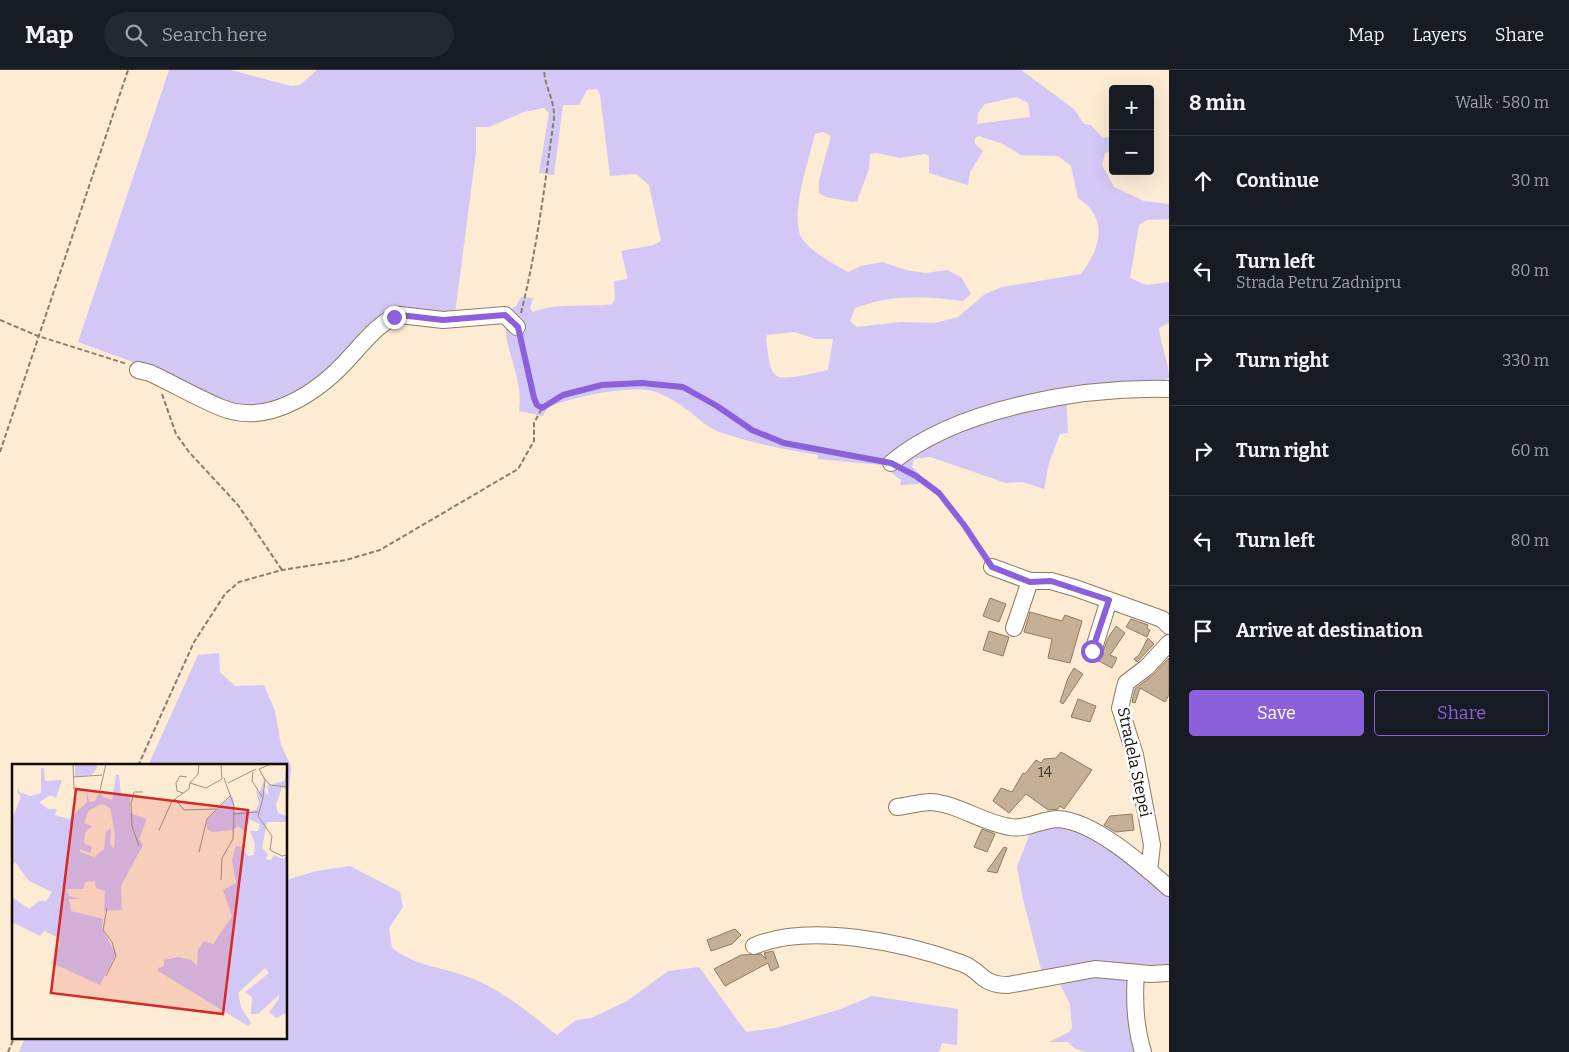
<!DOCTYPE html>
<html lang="en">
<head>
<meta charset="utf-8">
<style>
	body { margin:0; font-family:Bitter,serif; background:#242831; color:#f1f3f6 }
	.controls { position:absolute; right:15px; top:15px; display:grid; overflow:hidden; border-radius:5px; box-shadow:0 5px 20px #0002 }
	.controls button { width:45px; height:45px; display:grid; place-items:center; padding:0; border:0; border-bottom:1px solid #363941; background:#171b24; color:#f1f3f6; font:25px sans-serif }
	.stop { position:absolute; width:15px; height:15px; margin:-11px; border:4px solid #8b60da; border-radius:50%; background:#fff }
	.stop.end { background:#8b60da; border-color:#fff; box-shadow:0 1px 5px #0008 }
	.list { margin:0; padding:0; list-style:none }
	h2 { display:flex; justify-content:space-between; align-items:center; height:65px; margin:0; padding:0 20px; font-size:21px }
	h2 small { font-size:16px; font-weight:400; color:#9ea1a6 }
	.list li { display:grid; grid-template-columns:32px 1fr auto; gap:15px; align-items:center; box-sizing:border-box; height:90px; padding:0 20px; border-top:1px solid #363941 }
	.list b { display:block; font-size:19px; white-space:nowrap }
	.list p { margin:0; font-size:16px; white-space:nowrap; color:#9ea1a6 }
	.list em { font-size:16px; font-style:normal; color:#9ea1a6 }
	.actions { display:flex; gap:10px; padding:15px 20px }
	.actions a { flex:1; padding:11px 0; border:1px solid #8b60da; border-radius:5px; text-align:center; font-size:18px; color:#8b60da }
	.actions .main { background:#8b60da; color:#fff }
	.icon { flex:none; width:28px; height:28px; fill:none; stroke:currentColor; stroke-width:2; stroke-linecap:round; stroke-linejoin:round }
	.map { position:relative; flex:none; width:1169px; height:982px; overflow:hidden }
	header { display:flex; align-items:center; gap:30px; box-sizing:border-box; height:70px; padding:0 25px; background:#171b24; border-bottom:1px solid #363941 }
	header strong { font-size:24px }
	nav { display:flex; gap:28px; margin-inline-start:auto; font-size:18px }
	.search { width:350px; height:45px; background:#242831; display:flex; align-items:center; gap:12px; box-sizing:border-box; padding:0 18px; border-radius:28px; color:#9ea1a6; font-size:19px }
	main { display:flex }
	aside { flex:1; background:#171b24 }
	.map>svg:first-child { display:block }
	.green { fill:#d3c7f6; fill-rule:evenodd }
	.building { fill:#c5b095; stroke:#907c62 }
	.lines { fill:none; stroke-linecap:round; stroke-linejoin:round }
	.minor-casing { stroke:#8e7a60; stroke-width:18 }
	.path { stroke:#887c6c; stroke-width:2; stroke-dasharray:5 2.5; stroke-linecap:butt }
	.minor { stroke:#fff; stroke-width:16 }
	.route { stroke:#8b60da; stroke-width:6 }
	.labels { text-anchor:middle; stroke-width:5; stroke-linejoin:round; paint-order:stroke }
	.number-label { font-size:14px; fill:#3f3428 }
	.street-label { font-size:16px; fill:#120b03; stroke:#fff }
	.inset-road { fill:none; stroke:#9f9180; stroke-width:1 }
	.view { fill:#d62828; fill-opacity:0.15; stroke:#d62828; stroke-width:2.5 }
	.inset-edge { fill:none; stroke:#120b03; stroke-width:2.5 }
</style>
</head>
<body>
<header>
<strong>Map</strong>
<div class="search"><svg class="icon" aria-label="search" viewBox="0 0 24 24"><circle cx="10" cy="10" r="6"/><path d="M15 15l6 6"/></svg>Search here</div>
<nav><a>Map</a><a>Layers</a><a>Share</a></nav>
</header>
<main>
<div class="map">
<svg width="1169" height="982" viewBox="0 0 1169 982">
	<rect width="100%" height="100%" fill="#fdebd4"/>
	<!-- green -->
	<path class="green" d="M169 0H231L291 16 300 15 317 0H1021L1074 39 1084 54 1091 55 1103 68 1113 66V81L1105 83 1102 95 1114 117 1144 131 1169 134V149L1147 150 1139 155 1130 208 1146 215 1169 212V253L1159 258C1160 275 1169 291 1169 308L1158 312 1066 320 1068 363 1060 364 1049 393 1044 419 1023 412 1006 413 930 387 914 389 912 397 920 404 919 414 900 415 901 410 882 395 818 389V385C783 379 750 373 717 361 704 355 697 347 686 339 678 333 662 323 652 321 627 315 570 327 547 338L543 346 519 341C520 332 520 323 518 313 514 289 500 265 508 240L516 236 521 227 533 228 530 238 533 242C557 232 586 238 612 234L615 229 614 211 627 209V206L621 181 654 175 661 171 649 115 636 104 610 106 600 25 597 19 587 20 579 35H563L554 105 539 103 549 43 544 38 524 42 489 57H476V82L455 244 410 243 329 303 285 331 265 337 228 335 180 309 78 272ZM1016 27 1028 33 1030 47 977 54 978 43 985 34ZM823 62 831 66 819 110V123L826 127 853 132 857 131 869 99 870 84 877 83 900 88 925 84 929 86V103L968 115 970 102 983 81 975 74V68L979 66 1003 74 1021 85 1058 86 1071 96 1078 128C1109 148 1101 178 1081 204L1002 217 985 224 958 247 935 253 901 252 857 257 850 251 855 238C893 224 924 226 963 231L971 224 961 207 947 200 925 203 906 200 882 192 861 196 848 202C835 195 808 180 801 167 790 145 809 89 815 64ZM794 262 816 269H833L828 300C818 302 785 311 777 306 768 300 768 280 766 269L767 265Z
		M219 583 220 602 235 616 264 615 275 641 281 675 291 696 286 760V696H148L198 585Z
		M1056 755 1084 761 1169 824V909L1146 910 1141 919 1147 982H1086L1075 979 1068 972H1049L1069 962 1072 958 1070 934 1057 908 1044 911 1023 829 1017 797 1030 763Z
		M350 796 400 822 403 837 389 858 392 878C419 898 441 896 471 908 504 921 529 943 557 965L576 950 591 948 627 931 668 901 699 897 746 962 776 958 838 940 872 926 958 939 957 975 942 973 939 982H19L25 968H286V810L316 801Z"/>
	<!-- building -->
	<path class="building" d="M990 528 1006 534 999 552 983 546Z
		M1030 542 1062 551 1065 545 1082 551 1070 593 1048 588 1052 569 1024 562Z
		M1131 549 1148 555 1147 558 1150 560 1147 567 1126 557Z
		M1116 556 1125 563 1110 585 1117 588 1112 598 1097 590 1102 584 1108 568Z
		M989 561 1009 567 1003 586 983 580Z
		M1148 568 1154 574 1137 592 1134 589 1139 585Z
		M1169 588V625L1165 632 1140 618 1135 633 1132 632 1135 619 1153 605Z
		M1074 598 1083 604 1063 634 1060 632 1068 608Z
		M1078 629 1096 636 1090 652 1071 647Z
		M1061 682 1092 700 1064 739 1060 736 1058 739 1048 740 1026 724 1009 743 993 731 1001 718 1012 722 1023 703 1025 704 1036 690 1041 693 1044 689 1056 688Z
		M1132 744 1134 760 1116 762 1104 755 1110 746Z
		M982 759 995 764 987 782 974 777Z
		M1004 777 1007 778 997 803 987 801Z
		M735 859 741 865 732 874 711 881 707 870Z
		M773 881 779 897 771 901 768 893 725 916 714 899 741 885 761 884 766 889 764 883Z"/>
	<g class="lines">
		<!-- minor casing -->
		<g class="minor-casing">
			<path id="minor" d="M138 300 150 303C174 314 197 328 222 338 270 357 321 320 351 286 364 272 381 250 400 245L443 250 505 245 517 257
				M891 393C957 337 1084 317 1169 319
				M992 497 1030 511H1051L1075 518 1162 549 1169 556
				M1014 558 1030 511
				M1093 581 1109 530
				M897 737C907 736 920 732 931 732 958 734 983 753 1010 757 1027 760 1042 749 1058 749 1094 751 1142 794 1169 818
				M1149 801 1152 775 1146 743 1135 685 1120 638 1126 613 1147 597 1169 573
				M754 876C809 852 906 873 961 893 982 900 980 915 1008 915L1095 899 1150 904 1169 903
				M1136 903C1134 929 1135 956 1143 982"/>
		</g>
		<!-- path -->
		<path class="path" d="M521 243C537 179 545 114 554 48 555 31 545 18 544 0
			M0 250 38 266 127 294
			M519 269 534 328 537 335 542 338
			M162 324 176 364 189 382 238 435 282 500
			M0 382 128 0
			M905 400C941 419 963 453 985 487
			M138 696 194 572 225 524 239 512 282 500 346 490 380 480 518 399 534 371V353L542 338 563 325 602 315 642 313 683 317 717 336 751 360 785 373 879 390
			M8 982 14 968"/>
		<!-- minor -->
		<use href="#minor" class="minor"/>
	</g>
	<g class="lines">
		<!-- route -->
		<path class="route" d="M394 247 400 245 443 250 505 245 518 257 534 328 537 335 542 338 563 325 602 315 642 313 683 317 717 336 752 360 784 373 891 393 916 406 939 423 964 455 992 497 1030 512 1051 511 1109 530 1092 581"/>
	</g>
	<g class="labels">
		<!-- number labels -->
		<g class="number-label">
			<text x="1045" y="707">14</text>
		</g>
		<!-- street labels -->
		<g class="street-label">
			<text transform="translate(1135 692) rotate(78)" y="6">Stradela Stepei</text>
		</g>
	</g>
	<!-- overview -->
	<g transform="translate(12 694)">
		<rect width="275" height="275" fill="#fdebd4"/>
		<path d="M63 0H84L85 4 80 11 63 13ZM275 3V25L270 23 264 41 266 49 275 52V58H255L250 84 256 90 254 95 259 96 262 91 271 95 275 92V243L274 249 264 254 257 248 267 235V231L246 250H239L240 233 233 228 257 209 253 204 226 229 229 243 239 259 236 262 146 207V204L152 202V196L167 193 179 196 185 202 186 185 192 177 201 180 220 152 211 126 224 119 220 96 224 82 230 83 236 92 242 91 243 80 238 67H246L248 60 236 55 232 67 226 62 221 66 200 68 195 65V56L218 33H221L223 48 244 46 247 40 244 27 248 28 252 15V27L257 31 255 22 272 17ZM29 4H32L33 17 50 16 44 34 39 31 27 38 36 45H45L43 51 57 55 75 38 74 22 77 38 83 37 88 27 91 33 100 36 104 11H107L109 32 118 31V49L135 55 127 75 131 81 109 122 110 146 92 147 93 127 84 124 83 117 73 118 71 125H55L57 132 69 135H57L59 147 91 155 90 165 104 190 88 221 40 199 48 179 45 173 32 167 28 172 0 158V133L17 145 27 137H34L40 128 17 117 3 98 0 101V56L9 32 5 28 7 24V28L18 32 29 29ZM90 40 98 44 103 71 102 85 98 80 99 64 94 68 92 85 82 93 68 88V85L78 89 80 83 72 79 73 69 80 62 72 59 77 46Z" fill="#d3c7f6" fill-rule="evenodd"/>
		<path class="inset-road" d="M61 0 62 26M241 8 240 17 251 34 246 52 260 72 258 86 270 92 275 91M62 13 90 11M252 14 258 21 275 23M178 19 194 24 210 15 209 0M178 19 186 10 187 0M216 19 244 5M88 26 94 0M171 29 165 27 164 19 168 12 175 13M251 33 253 16 247 5 259 0M163 35 172 46 204 45M221 50 246 48M147 66 160 37 177 25 178 19M127 82 120 62 119 39 122 28H131M187 88 195 55 219 31M209 116 210 94 221 75 222 42 212 14M94 212 104 192 100 178 91 166 95 144"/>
		<path class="view" d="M64 25 236 46 211 250 39 229Z"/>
		<rect width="275" height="275" class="inset-edge"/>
	</g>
</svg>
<div class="controls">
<button>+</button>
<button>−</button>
</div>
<div class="stop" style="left:1092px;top:581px"></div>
<div class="stop end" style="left:394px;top:247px"></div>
</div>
<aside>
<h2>8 min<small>Walk · 580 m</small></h2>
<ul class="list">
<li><svg class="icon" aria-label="ahead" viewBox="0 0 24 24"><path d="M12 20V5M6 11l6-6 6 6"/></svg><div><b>Continue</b></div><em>30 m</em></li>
<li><svg class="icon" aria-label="left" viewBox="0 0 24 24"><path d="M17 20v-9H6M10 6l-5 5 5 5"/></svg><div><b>Turn left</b><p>Strada Petru Zadnipru</p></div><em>80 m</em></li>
<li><svg class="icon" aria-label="right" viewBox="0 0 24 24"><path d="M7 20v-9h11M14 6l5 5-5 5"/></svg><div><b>Turn right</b></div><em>330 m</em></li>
<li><svg class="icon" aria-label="right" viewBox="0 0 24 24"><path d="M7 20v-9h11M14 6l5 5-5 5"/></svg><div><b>Turn right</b></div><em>60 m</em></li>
<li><svg class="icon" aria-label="left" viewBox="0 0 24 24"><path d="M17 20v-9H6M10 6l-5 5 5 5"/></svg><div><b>Turn left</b></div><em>80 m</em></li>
<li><svg class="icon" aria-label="arrive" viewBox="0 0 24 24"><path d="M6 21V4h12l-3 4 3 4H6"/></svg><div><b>Arrive at destination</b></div></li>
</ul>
<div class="actions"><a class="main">Save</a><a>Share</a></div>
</aside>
</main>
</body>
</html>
